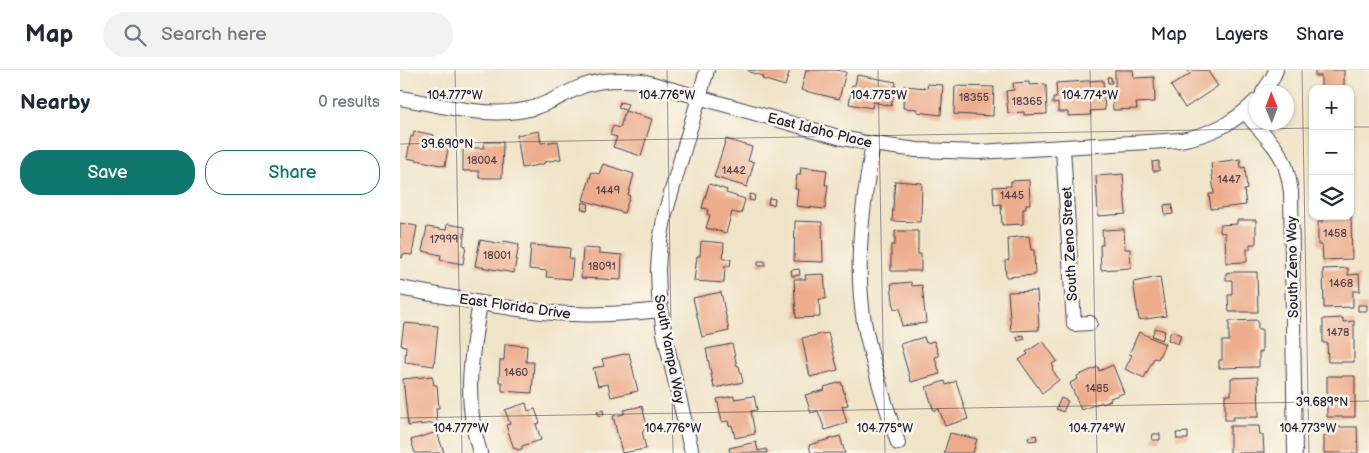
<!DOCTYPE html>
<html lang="en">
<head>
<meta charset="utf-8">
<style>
	body { margin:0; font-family:"Balsamiq Sans",sans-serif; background:#f2f2f3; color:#1f2937 }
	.controls { position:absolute; right:15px; top:15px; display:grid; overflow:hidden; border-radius:10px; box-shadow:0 1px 4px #0004 }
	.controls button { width:45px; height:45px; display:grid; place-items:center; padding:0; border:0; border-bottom:1px solid #e0e1e3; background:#fff; color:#1f2937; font:25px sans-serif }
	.compass { position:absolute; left:849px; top:15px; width:45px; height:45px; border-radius:50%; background:#fff; box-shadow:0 1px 4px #0004; rotate:359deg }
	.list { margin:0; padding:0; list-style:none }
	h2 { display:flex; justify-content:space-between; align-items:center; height:65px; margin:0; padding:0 20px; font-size:21px }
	h2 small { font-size:16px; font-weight:400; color:#747a83 }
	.actions { display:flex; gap:10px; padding:15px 20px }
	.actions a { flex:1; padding:11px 0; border:1px solid #0f766e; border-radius:20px; text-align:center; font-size:18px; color:#0f766e }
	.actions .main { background:#0f766e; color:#fff }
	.icon { flex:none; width:28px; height:28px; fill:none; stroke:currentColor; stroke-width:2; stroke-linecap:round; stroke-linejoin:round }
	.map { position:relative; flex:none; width:969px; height:383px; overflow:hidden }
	header { display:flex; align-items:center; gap:30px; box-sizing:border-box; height:70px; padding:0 25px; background:#fff; border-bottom:1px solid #e0e1e3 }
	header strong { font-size:24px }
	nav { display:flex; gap:28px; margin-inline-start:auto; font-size:18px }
	.search { width:350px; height:45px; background:#f2f2f3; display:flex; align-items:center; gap:12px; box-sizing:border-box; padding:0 18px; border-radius:28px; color:#747a83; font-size:19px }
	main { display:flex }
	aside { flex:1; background:#fff }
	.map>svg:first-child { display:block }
	.building { fill:#edac8b }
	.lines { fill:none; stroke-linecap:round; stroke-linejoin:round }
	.minor-casing { stroke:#413f50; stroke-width:16 }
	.minor { stroke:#fff; stroke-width:14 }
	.ticks { fill:none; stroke:#22223b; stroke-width:1; stroke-opacity:0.45 }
	.labels { text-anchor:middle; stroke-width:5; stroke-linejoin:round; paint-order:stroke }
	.number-label { font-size:11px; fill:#55444f }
	.street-label { font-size:14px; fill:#22223b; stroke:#fbf7ec }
	.ticks-label { font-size:12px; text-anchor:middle; fill:#22223b; stroke:#fbf7ec; stroke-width:5; stroke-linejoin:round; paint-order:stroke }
</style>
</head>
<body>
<header>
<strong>Map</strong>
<div class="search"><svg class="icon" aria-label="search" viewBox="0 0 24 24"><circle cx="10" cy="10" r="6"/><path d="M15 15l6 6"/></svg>Search here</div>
<nav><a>Map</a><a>Layers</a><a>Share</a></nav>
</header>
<main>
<aside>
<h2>Nearby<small>0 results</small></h2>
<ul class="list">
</ul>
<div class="actions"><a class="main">Save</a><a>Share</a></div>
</aside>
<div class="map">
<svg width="969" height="383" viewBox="0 0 969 383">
	<rect width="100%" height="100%" fill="#fbf7ec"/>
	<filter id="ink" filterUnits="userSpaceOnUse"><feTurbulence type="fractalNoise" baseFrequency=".02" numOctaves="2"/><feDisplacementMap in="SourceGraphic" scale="10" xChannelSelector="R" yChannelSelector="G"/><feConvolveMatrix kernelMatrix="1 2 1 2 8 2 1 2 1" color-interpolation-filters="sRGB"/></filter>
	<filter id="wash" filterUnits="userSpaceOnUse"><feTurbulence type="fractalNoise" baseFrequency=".0096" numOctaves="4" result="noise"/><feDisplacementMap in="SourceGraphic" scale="20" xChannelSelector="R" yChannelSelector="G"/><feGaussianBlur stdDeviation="1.12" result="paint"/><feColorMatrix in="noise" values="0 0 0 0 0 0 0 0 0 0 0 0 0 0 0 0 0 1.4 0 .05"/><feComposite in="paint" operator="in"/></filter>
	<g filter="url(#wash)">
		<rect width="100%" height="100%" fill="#f0e4c8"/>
		<g id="blocks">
			<!-- building -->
			<path class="building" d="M349 0H390L385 16 362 9 363 6 349 2Z
				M406 0H436L446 2 439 29 401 20Z
				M715 0H733L734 8 754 7 755 32 736 33 737 39 713 40 712 20 715 19Z
				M788 0H807L818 16 785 38 771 16 790 4Z
				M915 0H944V19H921V6H915Z
				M457 5 496 12 491 36 473 32 472 38 449 34 452 15H455Z
				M707 7H711L712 13H708Z
				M703 10 705 40 690 41 691 45 668 46V42H658V33L653 34V28H657L656 13Z
				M629 12V15L646 14 647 44 624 45V42L608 43 606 21 614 20 613 13Z
				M528 14 543 15 541 45 517 42V39L503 38 504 16 527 18Z
				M555 16 594 17 593 46 554 44Z
				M220 32 228 34 226 40 218 38Z
				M225 41 252 49 241 86 213 77 217 67 210 65 213 56 220 58Z
				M14 61 34 65 33 70 49 73 45 96 7 88 11 66 13 67Z
				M139 61 141 73 158 71 161 89 144 92V94L122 98 117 65Z
				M326 69 352 77 348 91 354 92 347 117 314 107Z
				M84 72H103L102 108H79V101H63V80H73V78H84Z
				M840 89 841 98 845 97 847 119 844 120 846 135 811 139 809 124H814L811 93Z
				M759 91V101H753L752 92Z
				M203 94 234 104 228 125 230 126 224 143 183 130 192 102 199 104Z
				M401 97 427 100 425 115H428L425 139 396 136 398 119H395L397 105H400Z
				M723 104 726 144 698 146 696 106Z
				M629 110 630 134H626V139H623V154L602 155 601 134 594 135 593 117 611 116V111Z
				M495 111 522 113 521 146H520V152L492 151Z
				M309 114 327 120 326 123 345 129 341 144 332 142 326 163 306 158 310 145 307 144 308 139 302 138Z
				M350 124 355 125 354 131 349 130Z
				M369 128 375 129 374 135 368 134Z
				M183 132 189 134 187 141 181 139Z
				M772 134 773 144 765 145 764 135Z
				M922 146H951L952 189 923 190 922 175H918V152H922Z
				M837 150H856V174H850V179H847V192L826 193 825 163 820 162V155L837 154Z
				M395 151 422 152 423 192 394 191Z
				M0 153 17 156 12 185 3 184 2 188 0 187Z
				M47 154 65 157 63 175 66 176 63 194 40 190 41 185 22 181 27 157 46 160Z
				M724 159 725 179H730L731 198 701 200 700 175H703L702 160Z
				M495 161H518V184H521V201H491V175H495Z
				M629 166 631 180H634L635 205 606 207 605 191 609 190 608 168Z
				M80 170 103 174 104 171 119 174 114 203 75 196Z
				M301 171 324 173 323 189H331L330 196H325L324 213 294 211 297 186H300Z
				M131 175 170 178 169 189H173L171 209 146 207 147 201 129 199Z
				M183 178 199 179V183L222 185 221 210 181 208Z
				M358 191H365V196H358Z
				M948 198V205L959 204 960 221H953V237L924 238 923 199Z
				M399 199 400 205 392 206 391 200Z
				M832 202H857L858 242H829L828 225H832V210H826V203Z
				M424 204 426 229H419L420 247 396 248 394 209H406L405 205Z
				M760 207 766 246 739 250 733 212Z
				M511 212 512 216 522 215 526 253 502 256 500 238 494 239 491 214Z
				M637 221 639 260 611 261 608 222Z
				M321 222 329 261 302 267 293 228Z
				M958 235H967V241H958Z
				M943 248V252L954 251V292H928L927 273H923V249Z
				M858 250V259H862V282H859V297L819 298V290H822V271H829V251Z
				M4 253 38 256 34 296 5 292 6 276 1 275Z
				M755 258 765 261 762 270 752 266Z
				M771 261 781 265 778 274 768 270Z
				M739 262 765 274 758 289 754 288 744 308 725 299 732 285 729 284Z
				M428 263 438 300 410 307 402 268Z
				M623 265 625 269 618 271 617 267Z
				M524 267 526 273 534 271 539 286 535 287 540 304 511 312 500 274Z
				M643 271 657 291 652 294 654 298 652 299 659 310 642 323 619 290 628 284 626 282Z
				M105 274 127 276 126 292H134L132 323 102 321V312H99L100 290H104Z
				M332 274 337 296H339L343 312 314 318 306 279Z
				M229 283 238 321 211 327 208 314 198 316 193 298 204 296 202 289Z
				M713 295 724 323 710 328 711 330 703 334 702 332 681 340 670 313 678 309 677 306 698 297 699 301Z
				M32 306 34 315H37L39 338H36L37 353 8 356 3 309Z
				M927 306H955V347H927Z
				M858 307 859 347H833V350H825V325H831V308Z
				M545 311 546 315 556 311 568 349 545 356 539 339 534 341 526 317Z
				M441 312 448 335 442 336 447 353 425 360 418 341 411 343 405 325 425 320 424 317Z
				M334 326V329L354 326 357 340 351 341 355 364 335 368 332 355 329 356 328 351 322 352 317 329Z
				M661 328 668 331 663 342 656 339Z
				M126 333 128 341 135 339 140 353 136 354 141 370 122 376V379L117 380 116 378 114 379 106 355 110 354 105 340Z
				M242 336 248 360 242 361 246 379 222 383 213 346 224 344V340Z
				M203 340 204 345 199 346 197 341Z
				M830 356H859L860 365H863L864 383H830Z
				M927 357H957L958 383H924V366H927Z
				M37 362 44 383H15L11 370Z
				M788 362V369H777L776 363Z
				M550 363 577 369 573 383H544Z
				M753 364H760V370H752Z
				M636 365 637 370 629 371 628 367Z
				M440 366 445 383H411L409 375Z
				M356 372 358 381 366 379 367 383H330L329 378Z"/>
		</g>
	</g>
	<g filter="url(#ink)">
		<use href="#blocks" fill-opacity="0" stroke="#413f50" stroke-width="1"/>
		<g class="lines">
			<!-- minor casing -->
			<g class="minor-casing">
				<path id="minor" d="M863 22 872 9 876 0
					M0 28C41 35 88 49 129 39 147 35 162 25 178 18 199 9 220 9 242 11L442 68 473 74 517 80 579 82 781 70C812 64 834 53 856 31
					M845 42C858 59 877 75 885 95 888 104 890 113 891 122L895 383
					M473 74C463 133 454 191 464 252 472 293 485 333 498 373
					M663 78 674 254 690 253
					M0 218C51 227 102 239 154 243 189 246 225 244 260 240
					M80 233C71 287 63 328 80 383
					M292 383 264 263 259 226 258 199 260 171 265 144 307 0"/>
			</g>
			<!-- minor -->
			<use href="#minor" class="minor"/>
		</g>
	</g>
	<!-- ticks -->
	<path class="ticks" d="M55 0 62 383M267 0 273 383M478 0 485 383M690 0 697 383M902 0 909 383M950 57H969M0 74 913 58M0 348 969 331"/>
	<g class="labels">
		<!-- number labels -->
		<g class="number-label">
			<text x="574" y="31">18355</text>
			<text x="627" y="35">18365</text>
			<text x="82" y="94">18004</text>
			<text x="334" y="104">1442</text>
			<text x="829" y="113">1447</text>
			<text x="208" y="124">1449</text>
			<text x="612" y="129">1445</text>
			<text x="935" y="167">1458</text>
			<text x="44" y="173">17999</text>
			<text x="97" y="189">18001</text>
			<text x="202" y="200">18091</text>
			<text x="941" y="217">1468</text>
			<text x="938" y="266">1478</text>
			<text x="116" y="306">1460</text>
			<text x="697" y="322">1485</text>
		</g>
		<!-- street labels -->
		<g class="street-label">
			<text transform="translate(420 60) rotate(14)" y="5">East Idaho Place</text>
			<text transform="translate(669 174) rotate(-93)" y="5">South Zeno Street</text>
			<text transform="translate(892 197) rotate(-91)" y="5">South Zeno Way</text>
			<text transform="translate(115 236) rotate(8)" y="5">East Florida Drive</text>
			<text transform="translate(270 279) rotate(79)" y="5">South Yampa Way</text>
		</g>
	</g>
	<g class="ticks-label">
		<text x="55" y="29">104.777°W</text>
		<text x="267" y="29">104.776°W</text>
		<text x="479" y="29">104.775°W</text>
		<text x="690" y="29">104.774°W</text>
		<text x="47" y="78">39.690°N</text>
		<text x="922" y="336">39.689°N</text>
		<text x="61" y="362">104.777°W</text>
		<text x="273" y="362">104.776°W</text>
		<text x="485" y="362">104.775°W</text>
		<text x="697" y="362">104.774°W</text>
		<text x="908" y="362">104.773°W</text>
	</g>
</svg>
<div class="controls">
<button>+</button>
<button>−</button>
<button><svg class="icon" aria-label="layers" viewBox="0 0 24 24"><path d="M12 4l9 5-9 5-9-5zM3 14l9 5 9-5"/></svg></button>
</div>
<svg class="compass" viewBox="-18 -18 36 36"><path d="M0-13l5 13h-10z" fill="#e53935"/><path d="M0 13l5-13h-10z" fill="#747a83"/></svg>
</div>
</main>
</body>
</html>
